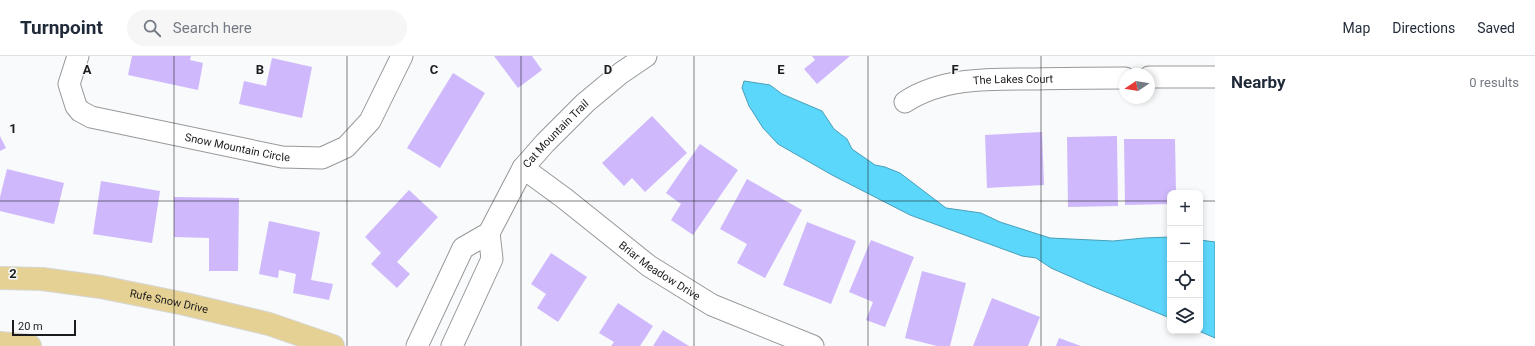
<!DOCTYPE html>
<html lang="en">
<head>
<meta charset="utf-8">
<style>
	body { margin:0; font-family:Roboto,sans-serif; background:#f6f6f7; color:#1f2937 }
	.controls { position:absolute; right:12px; bottom:12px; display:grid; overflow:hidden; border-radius:8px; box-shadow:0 2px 6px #0003 }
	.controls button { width:36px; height:36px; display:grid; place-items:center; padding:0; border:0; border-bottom:1px solid #e0e1e3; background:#fff; color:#1f2937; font:20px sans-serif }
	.compass { position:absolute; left:1119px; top:12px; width:36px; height:36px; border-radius:50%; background:#fff; box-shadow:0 2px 6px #0003; rotate:258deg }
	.scale { position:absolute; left:12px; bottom:10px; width:64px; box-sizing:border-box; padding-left:4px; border:2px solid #1c1c1d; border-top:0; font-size:11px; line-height:14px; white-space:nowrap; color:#1c1c1d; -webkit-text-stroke:3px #f8fafb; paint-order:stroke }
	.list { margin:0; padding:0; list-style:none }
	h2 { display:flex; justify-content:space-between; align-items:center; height:52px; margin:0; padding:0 16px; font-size:17px }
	h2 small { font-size:13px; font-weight:400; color:#747a83 }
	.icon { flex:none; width:22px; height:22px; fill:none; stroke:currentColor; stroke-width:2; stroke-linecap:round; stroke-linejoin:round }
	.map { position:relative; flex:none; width:1215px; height:290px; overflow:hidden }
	header { display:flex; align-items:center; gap:24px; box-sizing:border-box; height:56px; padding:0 20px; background:#fff; border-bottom:1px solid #e0e1e3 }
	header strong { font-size:19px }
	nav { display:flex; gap:22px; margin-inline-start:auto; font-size:14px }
	.search { width:280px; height:36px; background:#f6f6f7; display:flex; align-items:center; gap:10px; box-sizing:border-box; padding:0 14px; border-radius:22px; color:#747a83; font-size:15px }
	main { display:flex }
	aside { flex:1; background:#fff }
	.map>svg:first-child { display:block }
	.water { fill:#5cd7fc; stroke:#499fb9 }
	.building { fill:#cfb9fc }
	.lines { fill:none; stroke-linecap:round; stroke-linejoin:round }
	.minor-casing { stroke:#97989a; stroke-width:23 }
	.major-casing { stroke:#d6d6d6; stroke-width:24 }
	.minor { stroke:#fff; stroke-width:21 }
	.major { stroke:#e6d194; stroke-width:22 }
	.grid { fill:none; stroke:#1c1c1d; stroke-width:1; stroke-opacity:0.55 }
	.labels { text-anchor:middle; stroke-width:3; stroke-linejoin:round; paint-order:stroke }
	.street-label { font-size:11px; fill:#1c1c1d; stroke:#f8fafb }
	.grid-label { font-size:13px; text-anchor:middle; font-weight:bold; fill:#1c1c1d; stroke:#f8fafb; stroke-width:3; stroke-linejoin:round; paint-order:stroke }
</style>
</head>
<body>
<header>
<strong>Turnpoint</strong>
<div class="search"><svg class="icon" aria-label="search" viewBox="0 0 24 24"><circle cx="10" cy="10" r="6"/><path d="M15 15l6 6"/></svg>Search here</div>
<nav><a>Map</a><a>Directions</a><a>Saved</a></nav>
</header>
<main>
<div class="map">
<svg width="1215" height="290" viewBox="0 0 1215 290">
	<rect width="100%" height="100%" fill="#f8fafb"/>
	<!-- water -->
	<path class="water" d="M744 25 770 29 782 38 822 55 834 73 847 83 852 93 875 109 885 111 900 117 946 152 981 157 1000 166 1050 182 1113 185 1144 182 1170 181V262L1094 231 1051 212 1036 202 1022 200 910 159 832 119 778 88 763 72 749 50 742 32Z
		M1200 184 1215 186V282L1199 275Z"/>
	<!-- building -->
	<path class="building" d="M132 0H191L190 4 203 7 198 34 128 19Z
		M494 0H532L542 14 518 32Z
		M812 0H850L817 28 804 13 815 4Z
		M272 2 312 11 302 62 239 48 244 25 266 30Z
		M453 17 485 37 440 112 407 92Z
		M652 60 687 97 645 136 632 122 624 130 602 107Z
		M1042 76 1044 129 987 132 985 79Z
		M0 80 6 92 0 95Z
		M1117 80 1118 150 1068 151 1067 81Z
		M1124 83H1175L1176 137H1170V148L1125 149Z
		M700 88 738 114 693 179 671 164 681 148 666 137Z
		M7 113 64 127 54 168 0 155V141Z
		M747 123 802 154 765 222 737 207 747 188 720 173Z
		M101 125 160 135 152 187 93 178Z
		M409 134 438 161 397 206 410 218 397 232 371 208 381 197 365 181Z
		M174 141 239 142 238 215H209V182L174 181Z
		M269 165 320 176 311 224 333 228 329 244 293 237 296 218 279 214 278 222 259 218Z
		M807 166 856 185 831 248 783 229Z
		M871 184 914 201 885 271 866 264 873 246 849 236Z
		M551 197 587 221 558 266 537 252 546 238 531 228Z
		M922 215 966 227 950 290H937L905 282Z
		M992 242 1040 261 1028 290H973Z
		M618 247 653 270 640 290H611L614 286 599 277Z
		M663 274 689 290H653Z
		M1059 282 1081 290H1056Z"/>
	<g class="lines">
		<!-- minor casing -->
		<g class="minor-casing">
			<g id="minor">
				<path id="s1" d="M78 0 69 28 76 50 80 55 91 61 282 101 322 102 346 91 370 65 402 0"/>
				<path d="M1149 21H1215"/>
				<path id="s2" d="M905 46C943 21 992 23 1036 23 1066 22 1095 22 1125 22"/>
				<path id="s3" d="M523 112 564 142 649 210 712 249 813 290"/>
				<path id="s4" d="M417 290 463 192 489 177 523 112 545 87 585 47 621 17 646 0"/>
				<path d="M452 290 492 203 489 177"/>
			</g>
		</g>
		<!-- major casing -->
		<g class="major-casing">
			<g id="major">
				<path id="s5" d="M0 222 42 223 101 231 185 248 269 268 333 290"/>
				<path d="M0 287 30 290"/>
			</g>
		</g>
		<!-- minor -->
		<use href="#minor" class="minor"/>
		<!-- major -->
		<use href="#major" class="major"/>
	</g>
	<!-- grid -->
	<path class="grid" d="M174 0V290M347 0V290M521 0V290M694 0V290M868 0V290M1041 0V290M0 145H1170M1200 145H1215"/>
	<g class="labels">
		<!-- street labels -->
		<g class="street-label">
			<text dy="4" stroke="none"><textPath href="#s2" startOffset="112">The Lakes Court</textPath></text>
			<text dy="4" stroke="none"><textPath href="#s4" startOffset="259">Cat Mountain Trail</textPath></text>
			<text dy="4" stroke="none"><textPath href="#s1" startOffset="221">Snow Mountain Circle</textPath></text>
			<text dy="4" stroke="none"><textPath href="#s3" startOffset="171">Briar Meadow Drive</textPath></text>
			<text dy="4" stroke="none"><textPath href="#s5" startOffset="171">Rufe Snow Drive</textPath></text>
		</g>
	</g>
	<g class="grid-label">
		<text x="87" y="18">A</text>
		<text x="260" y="18">B</text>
		<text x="434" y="18">C</text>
		<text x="608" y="18">D</text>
		<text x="781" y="18">E</text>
		<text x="955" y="18">F</text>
		<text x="13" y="77">1</text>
		<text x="13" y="222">2</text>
	</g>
</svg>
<div class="controls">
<button>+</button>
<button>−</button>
<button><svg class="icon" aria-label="locate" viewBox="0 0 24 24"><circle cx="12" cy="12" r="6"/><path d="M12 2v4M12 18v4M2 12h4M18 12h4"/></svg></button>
<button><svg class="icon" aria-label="layers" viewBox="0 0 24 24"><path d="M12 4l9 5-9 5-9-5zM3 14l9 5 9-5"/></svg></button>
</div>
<svg class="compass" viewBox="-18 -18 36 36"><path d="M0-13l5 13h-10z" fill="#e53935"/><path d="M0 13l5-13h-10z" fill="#747a83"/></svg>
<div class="scale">20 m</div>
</div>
<aside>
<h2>Nearby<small>0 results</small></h2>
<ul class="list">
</ul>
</aside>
</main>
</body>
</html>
